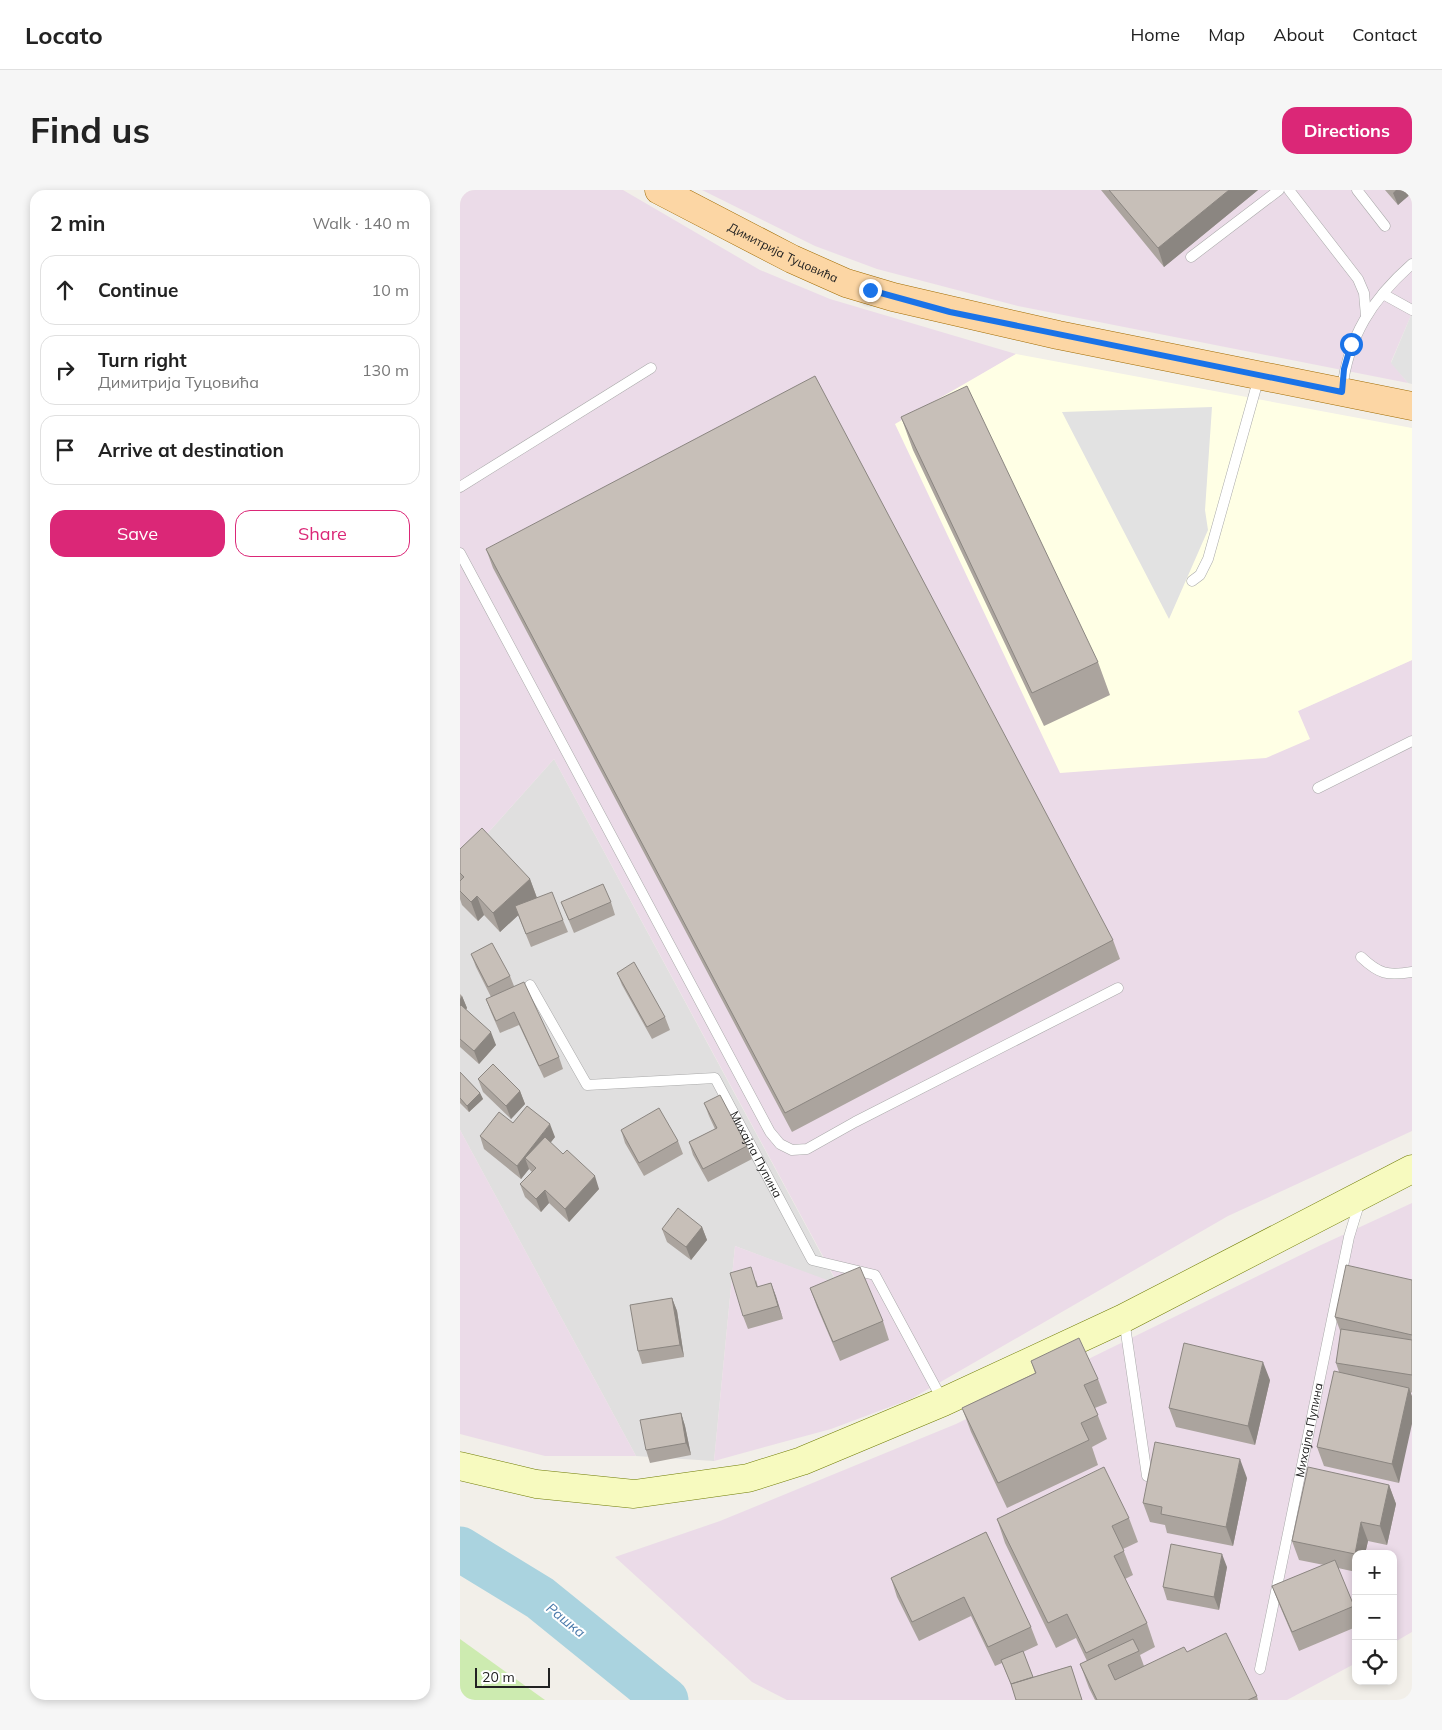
<!DOCTYPE html>
<html lang="en">
<head>
<meta charset="utf-8">
<style>
	body { margin:0; font-family:Mulish,sans-serif; background:#f6f6f6; color:#222 }
	.controls { position:absolute; right:15px; bottom:15px; display:grid; overflow:hidden; border-radius:10px; box-shadow:0 2px 8px #0003 }
	.controls button { width:45px; height:45px; display:grid; place-items:center; padding:0; border:0; border-bottom:1px solid #e0e0e0; background:#fff; color:#222; font:25px sans-serif }
	.scale { position:absolute; left:15px; bottom:12px; width:75px; box-sizing:border-box; padding-left:5px; border:2px solid #222; border-top:0; font-size:14px; line-height:18px; white-space:nowrap; color:#222; -webkit-text-stroke:4px #fff; paint-order:stroke }
	.stop { position:absolute; width:15px; height:15px; margin:-11px; border:4px solid #1a73e8; border-radius:50%; background:#fff }
	.stop.end { background:#1a73e8; border-color:#fff; box-shadow:0 1px 5px #0008 }
	.list { margin:0; padding:0; list-style:none }
	h2 { display:flex; justify-content:space-between; align-items:center; height:65px; margin:0; padding:0 20px; font-size:21px }
	h2 small { font-size:16px; font-weight:400; color:#767676 }
	.list li { display:grid; grid-template-columns:32px 1fr auto; gap:15px; align-items:center; box-sizing:border-box; height:70px; margin:0 10px 10px; padding:0 10px; border:1px solid #e0e0e0; border-radius:15px }
	.list b { display:block; font-size:19px; white-space:nowrap }
	.list p { margin:0; font-size:16px; white-space:nowrap; color:#767676 }
	.list em { font-size:16px; font-style:normal; color:#767676 }
	.actions { display:flex; gap:10px; padding:15px 20px }
	.actions a { flex:1; padding:11px 0; border:1px solid #db2777; border-radius:15px; text-align:center; font-size:18px; color:#db2777 }
	.actions .main { background:#db2777; color:#fff }
	.icon { flex:none; width:28px; height:28px; fill:none; stroke:currentColor; stroke-width:2; stroke-linecap:round; stroke-linejoin:round }
	.map { position:relative; flex:none; width:952px; height:1510px; overflow:hidden; border-radius:15px }
	header { display:flex; align-items:center; gap:30px; box-sizing:border-box; height:70px; padding:0 25px; background:#fff; border-bottom:1px solid #e0e0e0 }
	header strong { font-size:24px }
	nav { display:flex; gap:28px; margin-inline-start:auto; font-size:18px }
	.intro { display:flex; align-items:center; justify-content:space-between; box-sizing:border-box; height:120px; padding:0 30px }
	h1 { margin:0; font-size:35px }
	.button { padding:12px 22px; border-radius:15px; background:#db2777; color:#fff; font-size:18px; font-weight:700 }
	main { display:flex; gap:30px; padding:0 30px }
	aside { flex:1; background:#fff; border-radius:15px; box-shadow:0 2px 8px #0003 }
	.map>svg:first-child { display:block }
	.residential { fill:#e0dfdf }
	.industrial { fill:#ebdbe8 }
	.education { fill:#ffffe5 }
	.grass { fill:#cdebb0 }
	.parking { fill:#e2e2e2 }
	.lines { fill:none; stroke-linecap:round; stroke-linejoin:round }
	.river { stroke:#aad3df; stroke-width:45 }
	.lane-casing { stroke:#a9a9a9; stroke-width:11 }
	.secondary-casing { stroke:#707d05; stroke-width:29 }
	.primary-casing { stroke:#a06b00; stroke-width:29 }
	.lane { stroke:#fff; stroke-width:10 }
	.secondary { stroke:#f7fabf; stroke-width:28 }
	.primary { stroke:#fcd6a4; stroke-width:28 }
	.wall { fill:#aba49e }
	.shaded-wall { fill:#8b8681 }
	.building { fill:#c7bfb8; stroke:#8b8681 }
	.route { stroke:#1a73e8; stroke-width:6 }
	.labels { text-anchor:middle; stroke-width:4; stroke-linejoin:round; paint-order:stroke }
	.street-label { font-size:12px; fill:#222; stroke:#fff }
	.water-label { font-size:14px; font-style:italic; fill:#4a7aab; stroke:#fff }
</style>
</head>
<body>
<header>
<strong>Locato</strong>
<nav><a>Home</a><a>Map</a><a>About</a><a>Contact</a></nav>
</header>
<div class="intro"><h1>Find us</h1><a class="button">Directions</a></div>
<main>
<aside>
<h2>2 min<small>Walk · 140 m</small></h2>
<ul class="list">
<li><svg class="icon" aria-label="ahead" viewBox="0 0 24 24"><path d="M12 20V5M6 11l6-6 6 6"/></svg><div><b>Continue</b></div><em>10 m</em></li>
<li><svg class="icon" aria-label="right" viewBox="0 0 24 24"><path d="M7 20v-9h11M14 6l5 5-5 5"/></svg><div><b>Turn right</b><p>Димитрија Туцовића</p></div><em>130 m</em></li>
<li><svg class="icon" aria-label="arrive" viewBox="0 0 24 24"><path d="M6 21V4h12l-3 4 3 4H6"/></svg><div><b>Arrive at destination</b></div></li>
</ul>
<div class="actions"><a class="main">Save</a><a>Share</a></div>
</aside>
<div class="map">
<svg width="952" height="1510" viewBox="0 0 952 1510">
	<rect width="100%" height="100%" fill="#f2efe9"/>
	<!-- residential -->
	<path class="residential" d="M94 569 378 1095 275 1056 254 1271 176 1266 0 940V674Z"/>
	<!-- industrial -->
	<path class="industrial" d="M0 0H163L300 80 370 109 556 164 436 235 838 521 952 470V941L768 1026 451 1209 371 1239 254 1271 275 1056 378 1094 94 569 0 674Z
		M242 0H952V123L931 172 948 193 558 116 417 79 355 56Z
		M0 940 176 1266H85L0 1244Z
		M952 1013V1442L933 1453V1364H896V1473L827 1510H327L292 1492 155 1367 260 1331 496 1234 861 1055Z"/>
	<!-- education -->
	<path class="education" d="M556 164 952 238V470L838 521 850 549 806 568 600 583 435 234Z"/>
	<!-- grass -->
	<path class="grass" d="M0 1449 85 1510H0Z"/>
	<!-- parking -->
	<path class="parking" d="M952 123V194L948 193 931 173Z
		M752 217 745 320 748 340 709 429 602 222Z"/>
	<g class="lines">
		<!-- river -->
		<path class="river" d="M0 1359 80 1408 206 1510"/>
		<!-- lane casing -->
		<g class="lane-casing">
			<g id="lane">
				<path d="M829 0 898 89 904 103 906 126"/>
				<path d="M897 0 925 36"/>
				<path d="M731 67 819 0"/>
				<path d="M923 104 952 120"/>
				<path d="M882 200C888 147 912 109 952 74"/>
				<path d="M0 297 191 178"/>
				<path d="M0 363 310 942 320 954 332 960 347 959 395 932 658 798"/>
				<path d="M732 391 740 385 748 369 799 187"/>
				<path d="M858 598 952 551"/>
				<path d="M901 767C919 784 927 786 952 782"/>
				<path id="s1" d="M70 795 127 895 255 888 352 1070 415 1085 483 1211"/>
				<path d="M664 1129 687 1286"/>
				<path id="s2" d="M800 1479 889 1047 900 1011"/>
			</g>
		</g>
		<!-- secondary casing -->
		<g class="secondary-casing">
			<path id="secondary" d="M0 1276 76 1294 174 1304 288 1288 342 1271 483 1212 664 1128 952 979"/>
		</g>
		<!-- primary casing -->
		<g class="primary-casing">
			<g id="primary">
				<path id="s3" d="M199 0 332 69 386 93 433 107 598 145 952 216"/>
			</g>
		</g>
		<!-- lane -->
		<use href="#lane" class="lane"/>
		<!-- secondary -->
		<use href="#secondary" class="secondary"/>
		<!-- primary -->
		<use href="#primary" class="primary"/>
	</g>
	<!-- wall -->
	<path class="wall" d="M641 0H798L704 77Z
		M925 0H952L938 15Z
		M441 227 638 472 650 505 584 536 453 260Z
		M26 359 653 750 660 769 332 942 33 378Z
		M0 659 70 689 77 708 103 730 108 742 71 757 58 725 40 742 24 725 18 731 2 715 0 709Z
		M101 712H151L155 725 114 743Z
		M11 764 50 786 54 796 99 867 103 879 84 888 59 835 40 843 31 822 26 809 31 807 16 777Z
		M157 783 205 827 210 840 192 849 162 795Z
		M0 804 2 806 7 818 6 820 36 855 19 874 0 857Z
		M0 882 20 903 23 909 9 922 0 913Z
		M18 889 60 901 65 914 51 929 23 902Z
		M244 913 287 956 292 969 248 992 233 965 229 952 255 939 249 926Z
		M53 933 95 947 90 953 139 999 109 1032 89 1013 81 1022 65 1007 60 994 72 982 69 979 61 989 24 959 20 946Z
		M161 940 218 951 223 964 184 986 165 953Z
		M242 1037 247 1050 231 1070 207 1052 202 1039Z
		M296 1090 298 1097 311 1093 323 1129 288 1139 283 1126Z
		M952 1090V1203L951 1202 939 1293 864 1276 857 1257 879 1182 876 1173 881 1143 875 1127Z
		M350 1098 423 1131 429 1150 380 1171 357 1117Z
		M212 1108 217 1121 224 1167 182 1174 178 1161Z
		M571 1171 638 1189 647 1213 635 1218 647 1249 632 1257 638 1275 547 1318 511 1242 502 1218 575 1183Z
		M810 1190 795 1255 716 1237 709 1218Z
		M221 1223 225 1236 231 1265 190 1273 186 1260Z
		M787 1288 773 1356 707 1343 705 1335 690 1332 683 1313Z
		M929 1295 936 1314 927 1355 908 1351 905 1364H896V1382L878 1378 896 1422V1437L839 1461 819 1414 812 1396 864 1375 839 1370 832 1351Z
		M669 1328 678 1352 663 1359 673 1385 665 1389 687 1433 695 1457 680 1465 684 1476 727 1462 797 1506 798 1510H635L629 1498 620 1474 627 1471 616 1448 596 1458 545 1353 537 1329Z
		M526 1342 571 1437 578 1455 563 1462 573 1487 611 1476 622 1510H556L551 1494 542 1473 535 1476 511 1426 459 1451 437 1407 431 1388Z
		M767 1377 759 1420 707 1410 703 1397Z"/>
	<!-- shaded-wall -->
	<path class="shaded-wall" d="M769 0H798L704 77 698 58Z
		M936 0H952V3L938 15 933 3Z
		M70 689 77 708 40 742 33 723Z
		M17 706 24 725 18 731 11 712Z
		M2 806 7 818 0 827V809Z
		M31 842 36 855 19 874 14 861Z
		M60 901 65 914 51 929 46 916Z
		M20 903 23 909 9 922 7 916Z
		M90 934 95 947 73 975 65 968 69 979 61 989 57 976Z
		M135 986 139 999 109 1032 105 1019Z
		M85 1000 89 1013 81 1022 76 1009Z
		M242 1037 247 1050 231 1070 226 1057Z
		M311 1093 316 1106 323 1129 318 1116Z
		M212 1108 217 1121 224 1167 220 1155Z
		M803 1172 810 1190 795 1255 788 1236Z
		M949 1198 952 1206V1234L939 1293 932 1274Z
		M221 1223 225 1236 231 1265 226 1253Z
		M780 1269 787 1288 773 1356 766 1337Z
		M929 1295 936 1314 927 1355 920 1336Z
		M901 1332 908 1351 905 1364H896V1367L895 1364Z
		M762 1364 767 1377 759 1420 754 1407Z"/>
	<!-- building -->
	<path class="building" d="M649 0H769L698 58Z
		M355 186 653 750 325 923 26 359Z
		M507 196 638 472 572 503 441 227Z
		M22 638 70 689 33 723 17 706 11 712 0 701V691L4 687 0 683V659Z
		M143 694 151 712 109 730 101 712Z
		M92 702 103 730 66 744 55 716Z
		M32 753 50 786 28 797 11 764Z
		M174 772 205 827 187 837 157 783Z
		M64 792 99 867 79 876 54 822 36 831 26 809Z
		M1 815 31 842 14 861 0 849V816Z
		M33 874 60 901 46 916 18 889Z
		M0 882 20 903 7 916 0 908Z
		M260 905 287 956 243 979 229 952 257 938 244 913Z
		M67 916 90 934 57 976 20 946 39 922 53 933Z
		M199 918 218 951 179 973 161 940Z
		M85 947 103 964 107 960 135 986 105 1019 85 1000 76 1009 60 994 76 978 65 968Z
		M218 1018 242 1037 226 1057 202 1039Z
		M886 1075 952 1090V1145L875 1127Z
		M291 1077 297 1097 311 1093 318 1116 283 1126 270 1083Z
		M400 1077 423 1131 373 1152 350 1098Z
		M212 1108 220 1155 178 1161 170 1115Z
		M881 1139 952 1150V1185L876 1173Z
		M619 1148 638 1189 624 1195 638 1225 621 1233 629 1250 538 1293 502 1218 576 1183 571 1171Z
		M724 1153 803 1172 788 1236 709 1218Z
		M874 1181 949 1198 932 1274 857 1257Z
		M221 1223 226 1253 186 1260 180 1230Z
		M695 1252 780 1269 766 1337 701 1324 702 1317 683 1313Z
		M644 1277 669 1328 652 1336 664 1361 654 1366 687 1433 626 1463 607 1424 588 1433 537 1329Z
		M848 1277 929 1295 920 1336 901 1332 895 1364 832 1351Z
		M526 1342 571 1437 528 1457 504 1407 452 1432 431 1388Z
		M711 1354 762 1364 754 1407 703 1397Z
		M875 1370 894 1416 832 1442 812 1396Z
		M766 1443 797 1506 788 1510H637L620 1474 673 1449 679 1461 648 1475 655 1490 724 1457 727 1462Z
		M563 1461 573 1487 551 1494 541 1470Z
		M611 1476 622 1510H556L551 1494Z"/>
	<g class="lines">
		<!-- route -->
		<path class="route" d="M410 100 490 122 882 202 884 179 891 154"/>
	</g>
	<g class="labels">
		<!-- street labels -->
		<g class="street-label">
			<text dy="4" stroke="none"><textPath href="#s3" startOffset="139">Димитрија Туцовића</textPath></text>
			<text dy="4" stroke="none"><textPath href="#s1" startOffset="330">Михајла Пупина</textPath></text>
			<text dy="4" stroke="none"><textPath href="#s2" startOffset="244">Михајла Пупина</textPath></text>
		</g>
		<!-- water labels -->
		<g class="water-label">
			<text transform="translate(106 1430) rotate(39)" y="5">Рашка</text>
		</g>
	</g>
</svg>
<div class="controls">
<button>+</button>
<button>−</button>
<button><svg class="icon" aria-label="locate" viewBox="0 0 24 24"><circle cx="12" cy="12" r="6"/><path d="M12 2v4M12 18v4M2 12h4M18 12h4"/></svg></button>
</div>
<div class="scale">20 m</div>
<div class="stop" style="left:891px;top:154px"></div>
<div class="stop end" style="left:410px;top:100px"></div>
</div>
</main>
</body>
</html>
